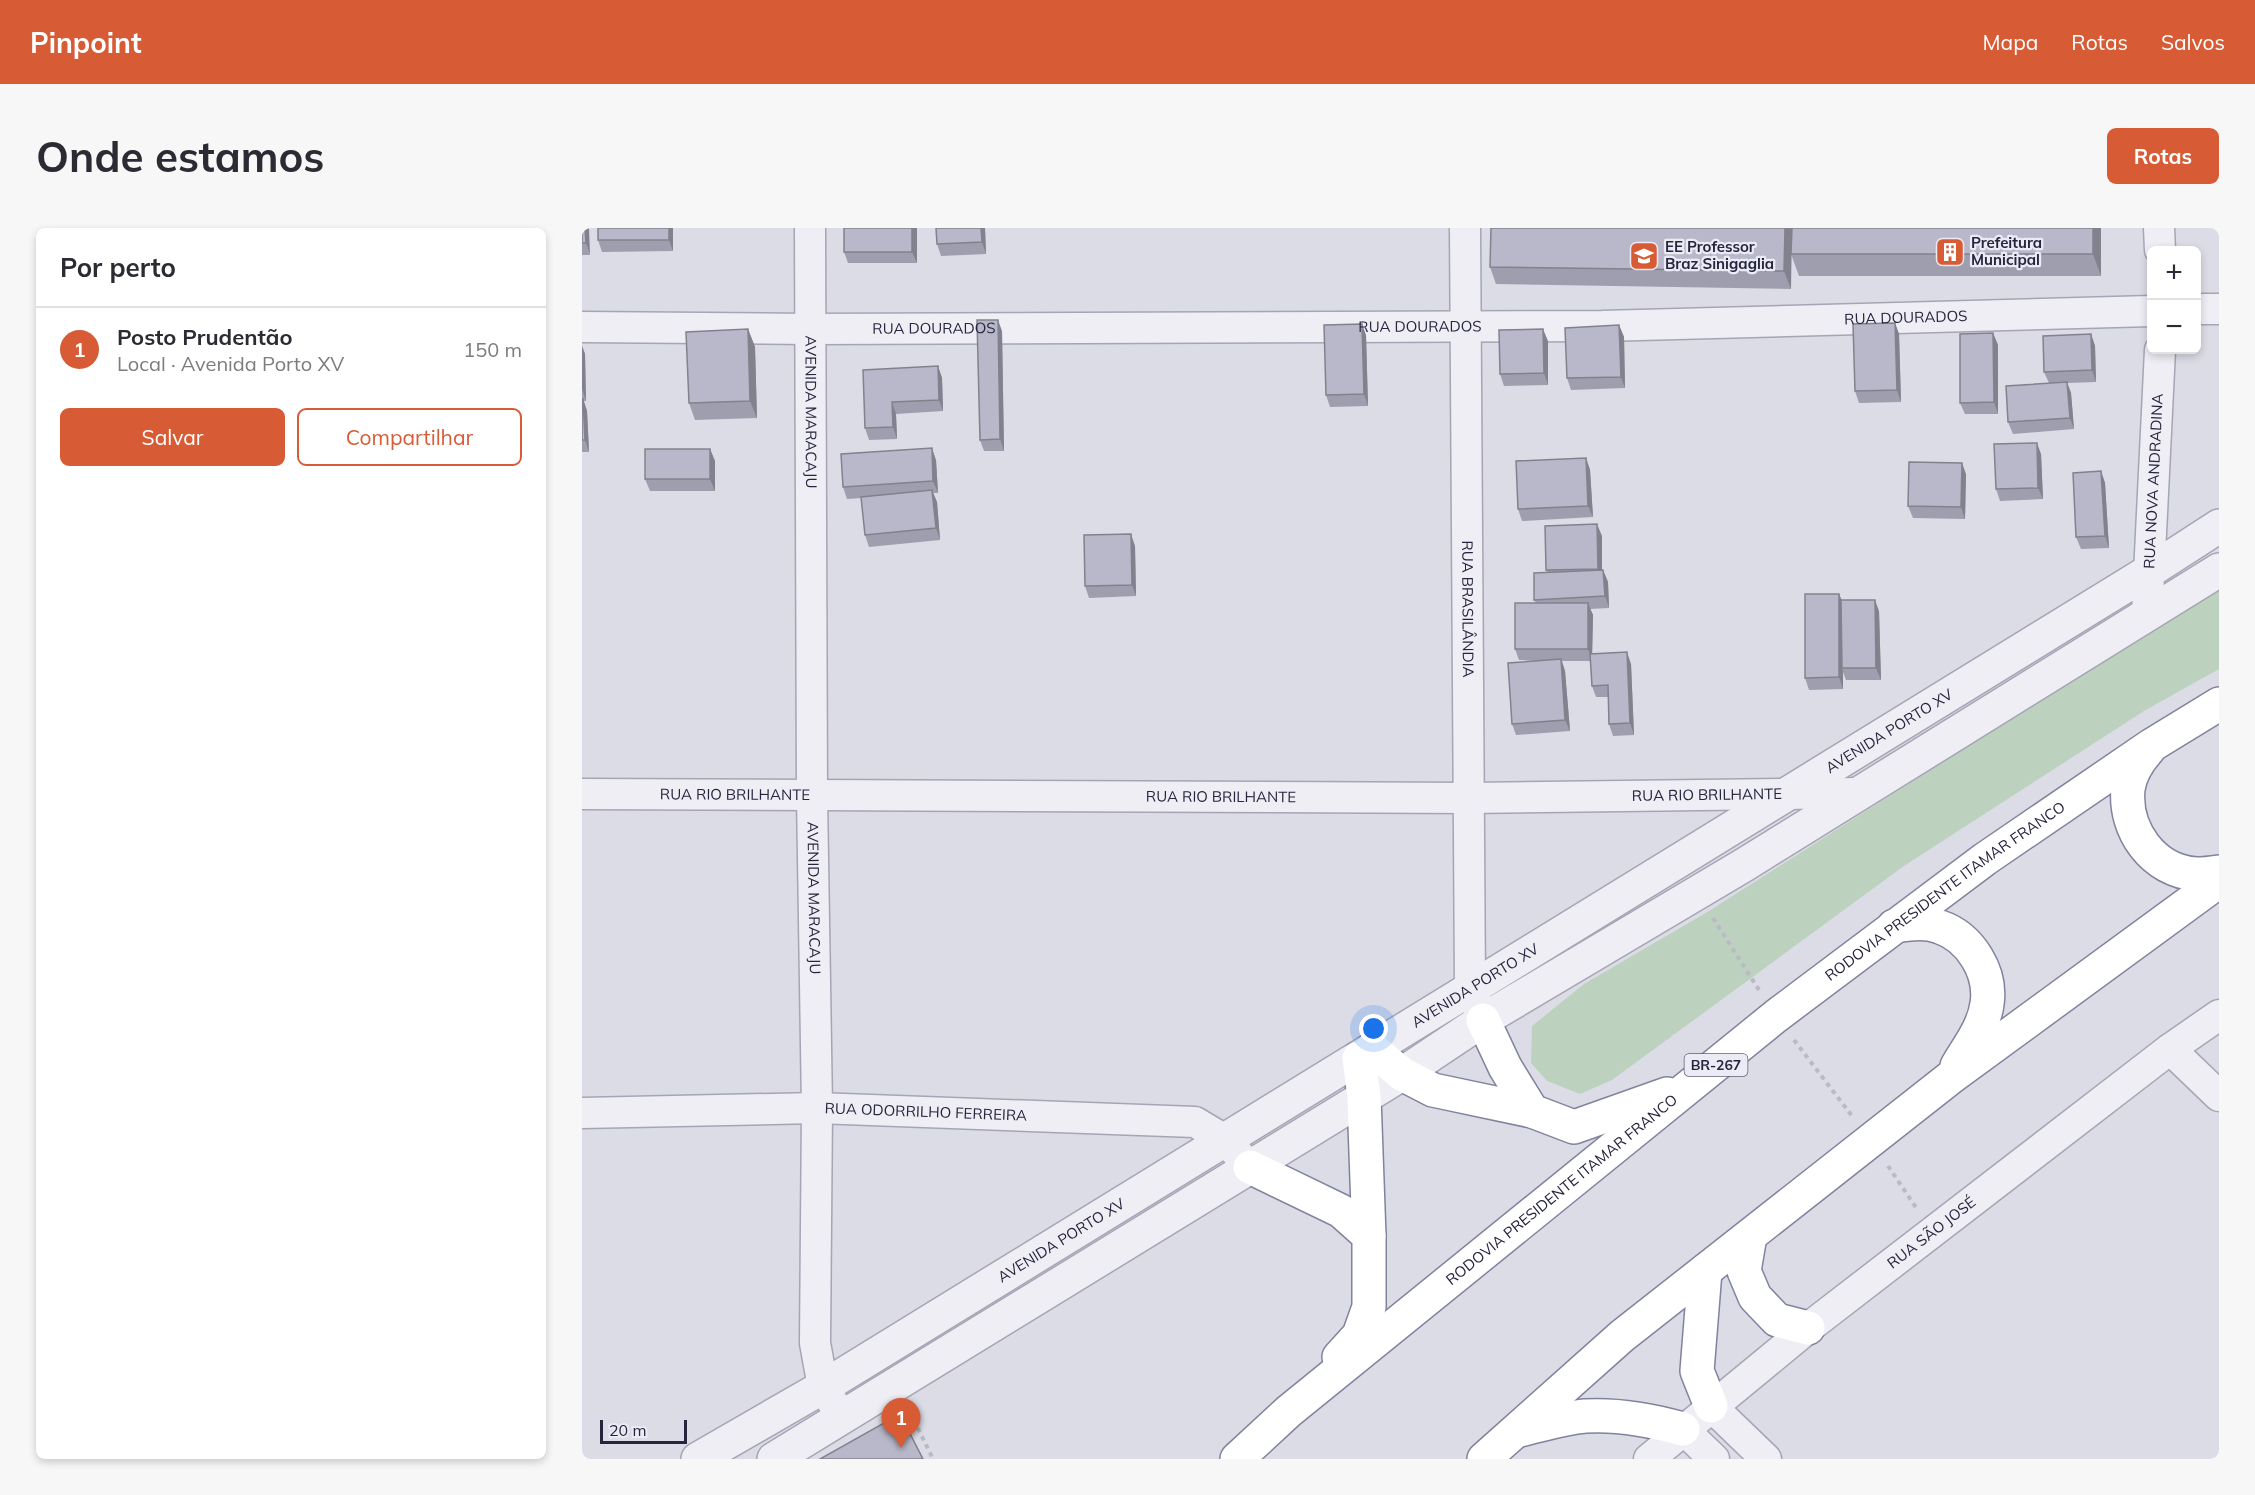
<!DOCTYPE html>
<html lang="pt">
<head>
<meta charset="utf-8">
<style>
	body { margin:0; font-family:Mulish,sans-serif; background:#f7f7f7; color:#2b2b33 }
	.controls { position:absolute; right:18px; top:18px; display:grid; overflow:hidden; border-radius:9px; box-shadow:0 3px 9px #0003 }
	.controls button { width:54px; height:54px; display:grid; place-items:center; padding:0; border:0; border-bottom:2px solid #e1e1e2; background:#fff; color:#2b2b33; font:30px sans-serif }
	.scale { position:absolute; left:18px; bottom:15px; width:87px; box-sizing:border-box; padding-left:6px; border:3px solid #25253e; border-top:0; font-size:16px; line-height:21px; white-space:nowrap; color:#25253e; -webkit-text-stroke:4px #ebebf5; paint-order:stroke }
	.you { position:absolute; left:792px; top:801px; width:21px; height:21px; margin:-15px; border:4px solid #fff; border-radius:50%; background:#1a73e8; box-shadow:0 0 0 9px #1a73e833 }
	.badge { display:grid; place-items:center; width:39px; height:39px; border-radius:50%; background:#d75c36; color:#fff; font-size:20px; font-weight:700 }
	.pin { position:absolute; translate:-50% -50px; filter:drop-shadow(0 2px 3px #0008) }
	.pin::after { content:''; position:absolute; top:32px; width:21px; height:18px; background:inherit; clip-path:polygon(0 0,100% 0,50% 100%) }
	.list { margin:0; padding:0; list-style:none }
	h2 { display:flex; justify-content:space-between; align-items:center; height:78px; margin:0; padding:0 24px; font-size:26px }
	h2 small { font-size:20px; font-weight:400; color:#7c7c81 }
	.list li { display:grid; grid-template-columns:39px 1fr auto; gap:18px; align-items:center; box-sizing:border-box; height:84px; padding:0 24px; border-top:2px solid #e1e1e2 }
	.list b { display:block; font-size:22px; white-space:nowrap }
	.list p { margin:0; font-size:20px; white-space:nowrap; color:#7c7c81 }
	.list em { font-size:20px; font-style:normal; color:#7c7c81 }
	.actions { display:flex; gap:12px; padding:18px 24px }
	.actions a { flex:1; padding:14px 0; border:2px solid #d75c36; border-radius:9px; text-align:center; font-size:21px; color:#d75c36 }
	.actions .main { background:#d75c36; color:#fff }
	.map { position:relative; flex:none; width:1637px; height:1231px; overflow:hidden; border-radius:9px }
	header { display:flex; align-items:center; gap:36px; box-sizing:border-box; height:84px; padding:0 30px; background:#d75c36; color:#fff }
	header strong { font-size:28px }
	nav { display:flex; gap:33px; margin-inline-start:auto; font-size:21px }
	.intro { display:flex; align-items:center; justify-content:space-between; box-sizing:border-box; height:144px; padding:0 36px }
	h1 { margin:0; font-size:42px }
	.button { padding:15px 27px; border-radius:9px; background:#d75c36; color:#fff; font-size:21px; font-weight:700 }
	main { display:flex; gap:36px; padding:0 36px }
	aside { flex:1; background:#fff; border-radius:9px; box-shadow:0 3px 9px #0003 }
	.map>svg:first-child { display:block }
	.green { fill:#bcd2bf }
	.lines { fill:none; stroke-linecap:round; stroke-linejoin:round }
	.minor-casing { stroke:#a5a5b4; stroke-width:33 }
	.tertiary-casing { stroke:#a5a5b4; stroke-width:36 }
	.trunk-casing { stroke:#82829f; stroke-width:36 }
	.path { stroke:#babac5; stroke-width:4; stroke-dasharray:4.5 4.5; stroke-linecap:butt }
	.minor { stroke:#efeef5; stroke-width:30 }
	.tertiary { stroke:#efeef5; stroke-width:33 }
	.trunk { stroke:#fff; stroke-width:33 }
	.wall { fill:#9f9eae }
	.shaded-wall { fill:#82818d }
	.building { fill:#b9b8ca; stroke:#82818d; stroke-width:1.5 }
	.labels { text-anchor:middle; stroke-width:4.5; stroke-linejoin:round; paint-order:stroke }
	.shield { fill:#ebebf5; stroke:#606075; stroke-width:1.5 }
	.shield-label { font-size:14px; font-weight:bold; fill:#25253e }
	.poi-label { font-size:15px; font-weight:bold; fill:#25253e; stroke:#ebebf5; text-anchor:start }
	.street-label { font-size:15px; fill:#25253e; stroke:#ebebf5 }
</style>
</head>
<body>
<header>
<strong>Pinpoint</strong>
<nav><a>Mapa</a><a>Rotas</a><a>Salvos</a></nav>
</header>
<div class="intro"><h1>Onde estamos</h1><a class="button">Rotas</a></div>
<main>
<aside>
<h2>Por perto<small></small></h2>
<ul class="list">
<li><span class="badge">1</span><div><b>Posto Prudentão</b><p>Local · Avenida Porto XV</p></div><em>150 m</em></li>
</ul>
<div class="actions"><a class="main">Salvar</a><a>Compartilhar</a></div>
</aside>
<div class="map">
<svg width="1637" height="1231" viewBox="0 0 1637 1231">
	<rect width="100%" height="100%" fill="#dcdce7"/>
	<!-- green -->
	<path class="green" d="M1637 358V441L1562 483 1322 638 1030 852 998 866 965 853 949 835 950 798 1002 756 1127 683Z"/>
	<g class="lines">
		<!-- minor casing -->
		<g class="minor-casing">
			<g id="minor">
				<path id="s1" d="M228 0 230 568 235 880 233 1115 241 1159 253 1178"/>
				<path id="s2" d="M883 0 888 761 897 781"/>
				<path d="M1577 0 1578 22"/>
				<path d="M1614 81H1637"/>
				<path id="s3" d="M0 99 229 101 1020 98 1570 83"/>
				<path id="s4" d="M1565 387 1578 122"/>
				<path id="s5" d="M0 566 887 570 1278 565"/>
				<path d="M1588 821 1637 868"/>
				<path id="s6" d="M0 885 235 880 613 894 643 912 668 939"/>
				<path d="M1129 1178 1184 1231"/>
				<path d="M1101 1201 1132 1231"/>
				<path id="s7" d="M1067 1231 1226 1100 1588 821 1637 787"/>
			</g>
		</g>
		<!-- tertiary casing -->
		<g class="tertiary-casing">
			<g id="tertiary">
				<path id="s8" d="M116 1231 241 1159 1566 344 1637 298"/>
				<path d="M192 1231 820 846 901 792 1162 637 1637 342"/>
			</g>
		</g>
		<!-- trunk casing -->
		<g class="trunk-casing">
			<g id="trunk">
				<path d="M1567 521C1557 532 1548 546 1546 561 1542 602 1571 643 1614 646 1621 646 1630 645 1637 644"/>
				<path d="M1312 698C1327 696 1343 693 1358 699 1388 709 1410 744 1405 776 1402 799 1386 819 1375 838"/>
				<path d="M901 792 923 839 950 883 992 899 1085 866"/>
				<path d="M790 821 820 846 851 862 950 883"/>
				<path d="M777 830 782 869 787 1008"/>
				<path d="M668 939 759 983 787 1008V1079L777 1107 757 1129"/>
				<path d="M1168 1008 1162 1043 1173 1069 1195 1092 1226 1100"/>
				<path d="M1123 1043 1115 1143 1129 1178"/>
				<path d="M938 1202C959 1197 981 1190 1003 1188 1037 1186 1069 1192 1101 1201"/>
				<path id="s9" d="M655 1231 707 1183 1194 788 1403 631 1570 517 1637 476"/>
				<path d="M902 1231 1040 1108 1368 850 1637 653"/>
			</g>
		</g>
		<!-- path -->
		<path class="path" d="M1131 690 1177 762
			M1212 812 1270 888
			M1306 938 1335 981
			M328 1184 351 1231"/>
		<!-- minor -->
		<use href="#minor" class="minor"/>
		<!-- tertiary -->
		<use href="#tertiary" class="tertiary"/>
		<!-- trunk -->
		<use href="#trunk" class="trunk"/>
	</g>
	<!-- wall -->
	<path class="wall" d="M0 0 8 27H0Z
		M16 0H91V23L20 24 16 12Z
		M262 0H335V35H266L262 24Z
		M403 0 404 26 359 28 355 16Z
		M909 0H1519V48H1217L1209 26V19V61L914 56 908 39Z
		M1313 95 1317 106 1319 174 1277 175 1273 163Z
		M1037 97 1042 109 1043 160 989 162 985 150Z
		M166 101 173 119 175 190 113 192 107 175Z
		M420 103 422 223H402L398 212Z
		M1411 105 1416 117V186H1383L1378 175Z
		M1509 106 1513 118 1514 154 1485 155 1489 165 1492 201 1431 206 1426 194 1467 155 1462 144Z
		M784 107 786 178 748 179 744 167Z
		M966 113V157L922 158 918 146Z
		M0 118 3 126 4 173H2L5 183 7 224H0Z
		M356 138 360 150 361 183 314 186 315 211 287 212 283 200 281 142Z
		M128 221 133 233V263H68L63 251Z
		M1459 226 1461 271 1418 273 1414 261Z
		M1004 230 1008 242 1011 289 940 293 936 281Z
		M354 232 356 265H351L355 274 358 312 287 319 283 307 280 270 265 271 261 259Z
		M1519 243 1523 255 1527 320 1499 321 1494 309Z
		M1384 246 1383 291 1331 290 1326 278Z
		M1020 308V342H1021L1026 354 1027 380 1008 381 1011 387 1010 426 1049 436 1052 507 1031 508 1027 496 1026 469H1014L1010 458 1009 433H980L983 443 988 503 934 507 930 496 962 433 937 432 933 421 954 375 952 372 965 345 964 342Z
		M553 318 554 368 507 370 503 358Z
		M1257 366 1260 372 1297 383 1299 452H1264L1261 444V461L1227 462 1223 450Z"/>
	<!-- shaded-wall -->
	<path class="shaded-wall" d="M3 0H7L8 27 4 15Z
		M87 0H91V23L87 12Z
		M330 0H335V35L330 24Z
		M399 0H403L404 26 400 14Z
		M1203 0H1210L1209 61 1202 43Z
		M1511 0H1519V48L1511 26Z
		M416 92 420 103 422 223 418 211Z
		M1313 95 1317 106 1319 174 1315 162Z
		M780 96 784 107 786 178 782 166Z
		M1037 97 1042 109 1043 160 1039 149Z
		M166 101 173 119 175 190 168 173Z
		M961 101 966 113V157L962 145Z
		M1411 105 1416 117V186L1412 174Z
		M1509 106 1513 118 1514 154 1510 142Z
		M0 118 3 126 4 173 0 161Z
		M356 138 360 150 361 183 357 172Z
		M1485 154 1489 165 1492 201 1488 190Z
		M1 171 5 183 7 224 3 212Z
		M310 174 314 186 315 211 311 199Z
		M1455 215 1459 226 1461 271 1456 260Z
		M350 220 354 232 356 265 351 253Z
		M128 221 133 233V263L128 251Z
		M1004 230 1008 242 1011 289 1006 278Z
		M1380 235 1384 246 1383 291 1379 279Z
		M1519 243 1523 255 1527 320 1523 308Z
		M350 262 355 274 358 312 354 300Z
		M1015 296 1020 308V352L1016 341Z
		M549 306 553 318 554 368 550 357Z
		M1021 342 1026 354 1027 380 1023 368Z
		M1257 366 1261 377 1260 440 1261 444V461L1257 449Z
		M1293 372 1297 383 1299 452 1294 440Z
		M1006 375 1011 387 1010 433 1006 421Z
		M1045 424 1049 436 1052 507 1048 495Z
		M979 431 983 443 988 503 983 492Z"/>
	<!-- building -->
	<path class="building" d="M0 0H3L4 15H0Z
		M16 0H87V12H16Z
		M262 0H330V24H262Z
		M354 0H399L400 14 355 16Z
		M909 0H1203L1202 43 908 39Z
		M1210 0H1511V26H1209Z
		M395 92H416L418 211 398 212Z
		M1313 95 1315 162 1273 163 1271 96Z
		M780 96 782 166 744 167 742 97Z
		M1037 97 1039 149 985 150 983 100Z
		M166 101 168 173 107 175 104 104Z
		M961 101 962 145 918 146 917 102Z
		M1411 105 1412 174 1378 175V106Z
		M1509 106 1510 142 1462 144 1461 108Z
		M356 138 357 172 310 174 311 199 283 200 281 142Z
		M1485 154 1488 190 1426 194 1424 158Z
		M0 171H1L3 212H0Z
		M1455 215 1456 260 1414 261 1412 216Z
		M350 220 351 253 261 259 259 226Z
		M63 221H128V251H63Z
		M1004 230 1006 278 936 281 934 233Z
		M1327 234 1380 235 1379 279 1326 278Z
		M1519 243 1523 308 1494 309 1491 245Z
		M350 262 354 300 283 307 279 269Z
		M1015 296 1016 341 964 342 963 298Z
		M549 306 550 357 503 358 502 307Z
		M1021 342 1023 368 952 372V345Z
		M1223 366H1257V449L1223 450Z
		M1259 372H1293L1294 440H1260Z
		M933 375H1006V421H933Z
		M1045 424 1048 495 1027 496 1026 457 1010 458 1008 426Z
		M979 431 983 492 930 496 926 435Z
		M318 1186 341 1231H238Z"/>
	<!-- icons -->
	<defs>
		<g id="building-square" transform="scale(1.5)"><rect x="-9" y="-9" width="18" height="18" rx="4" fill="#d75c36" stroke="#ebebf5"/><path d="M-4-6H4V6H1V3H-1V6H-4ZM-2.5-4.3h1.7v1.8h-1.7ZM.8-4.3h1.7v1.8H.8ZM-2.5-1h1.7V.8h-1.7ZM.8-1h1.7V.8H.8Z" fill="#fff"/></g>
		<g id="school-square" transform="scale(1.5)"><rect x="-9" y="-9" width="18" height="18" rx="4" fill="#d75c36" stroke="#ebebf5"/><path d="M0-5L7-2L0 1L-7-2ZM-4 1L0 2.5L4 1V4Q0 6-4 4Z" fill="#fff"/></g>
	</defs>
	<g fill-rule="evenodd">
		<use href="#building-square" x="1368" y="24"/>
		<use href="#school-square" x="1062" y="28"/>
	</g>
	<g class="labels">
		<!-- shield labels -->
		<rect class="shield" x="1102.5" y="826" width="63" height="22" rx="4.5"/>
		<g class="shield-label">
			<text x="1134" y="842">BR-267</text>
		</g>
		<!-- poi labels -->
		<g class="poi-label">
			<text x="1389" y="20">Prefeitura<tspan x="1389" dy="17">Municipal</tspan></text>
			<text x="1083" y="24">EE Professor<tspan x="1083" dy="17">Braz Sinigaglia</tspan></text>
		</g>
		<!-- street labels -->
		<g class="street-label">
			<text dy="5" stroke="none"><textPath href="#s3" startOffset="1324">RUA DOURADOS</textPath></text>
			<text dy="5" stroke="none"><textPath href="#s3" startOffset="838">RUA DOURADOS</textPath></text>
			<text dy="5" stroke="none"><textPath href="#s3" startOffset="352">RUA DOURADOS</textPath></text>
			<text dy="5" stroke="none"><textPath href="#s1" startOffset="184">AVENIDA MARACAJU</textPath></text>
			<text dy="5" stroke="none"><textPath href="#s4" startOffset="134">RUA NOVA ANDRADINA</textPath></text>
			<text dy="5" stroke="none"><textPath href="#s2" startOffset="381">RUA BRASILÂNDIA</textPath></text>
			<text dy="5" stroke="none"><textPath href="#s8" startOffset="1396">AVENIDA PORTO XV</textPath></text>
			<text dy="5" stroke="none"><textPath href="#s5" startOffset="1125">RUA RIO BRILHANTE</textPath></text>
			<text dy="5" stroke="none"><textPath href="#s5" startOffset="153">RUA RIO BRILHANTE</textPath></text>
			<text dy="5" stroke="none"><textPath href="#s5" startOffset="639">RUA RIO BRILHANTE</textPath></text>
			<text dy="5" stroke="none"><textPath href="#s9" startOffset="908">RODOVIA PRESIDENTE ITAMAR FRANCO</textPath></text>
			<text dy="5" stroke="none"><textPath href="#s1" startOffset="670">AVENIDA MARACAJU</textPath></text>
			<text dy="5" stroke="none"><textPath href="#s8" startOffset="910">AVENIDA PORTO XV</textPath></text>
			<text dy="5" stroke="none"><textPath href="#s6" startOffset="344">RUA ODORRILHO FERREIRA</textPath></text>
			<text dy="5" stroke="none"><textPath href="#s9" startOffset="422">RODOVIA PRESIDENTE ITAMAR FRANCO</textPath></text>
			<text dy="5" stroke="none"><textPath href="#s7" startOffset="362">RUA SÃO JOSÉ</textPath></text>
			<text dy="5" stroke="none"><textPath href="#s8" startOffset="424">AVENIDA PORTO XV</textPath></text>
		</g>
	</g>
</svg>
<div class="controls">
<button>+</button>
<button>−</button>
</div>
<div class="scale">20 m</div>
<div class="you"></div>
<div class="pin badge" style="left:319px;top:1220px">1</div>
</div>
</main>
</body>
</html>
